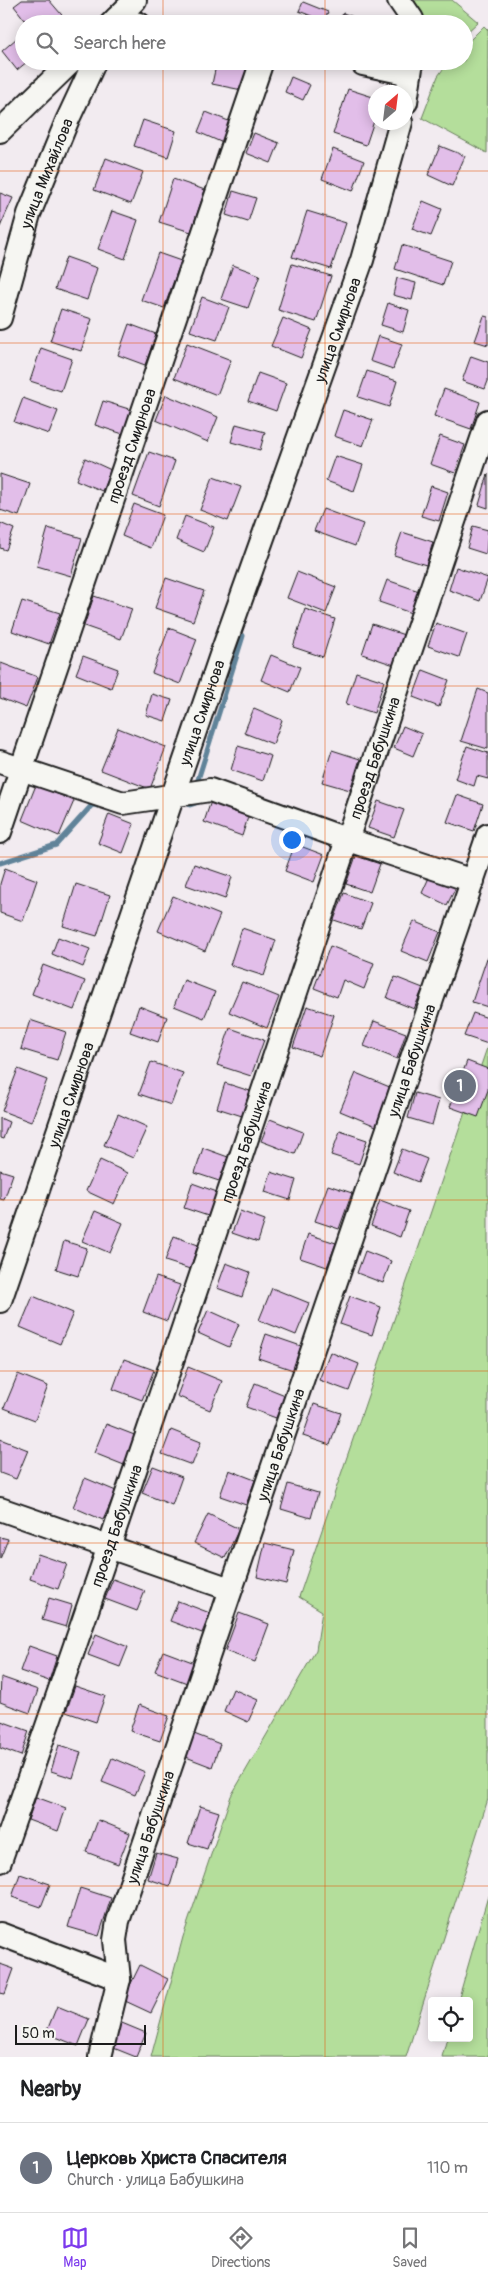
<!DOCTYPE html>
<html lang="en">
<head>
<meta charset="utf-8">
<style>
	body { margin:0; font-family:Pangolin,sans-serif; background:#f6f6f6; color:#202124 }
	.controls { position:absolute; right:15px; bottom:15px; display:grid; overflow:hidden; border-radius:5px; box-shadow:0 2px 12px #0003 }
	.controls button { width:45px; height:45px; display:grid; place-items:center; padding:0; border:0; border-bottom:1px solid #e0e0e0; background:#fff; color:#202124; font:25px sans-serif }
	.compass { position:absolute; left:368px; top:85px; width:45px; height:45px; border-radius:50%; background:#fff; box-shadow:0 2px 12px #0003; rotate:28deg }
	.scale { position:absolute; left:15px; bottom:12px; width:131px; box-sizing:border-box; padding-left:5px; border:2px solid #1c1c1c; border-top:0; font-size:14px; line-height:18px; white-space:nowrap; color:#1c1c1c; -webkit-text-stroke:4px #f6f6f2; paint-order:stroke }
	.you { position:absolute; left:291px; top:839px; width:18px; height:18px; margin:-12px; border:4px solid #fff; border-radius:50%; background:#1a73e8; box-shadow:0 0 0 8px #1a73e833 }
	.badge { display:grid; place-items:center; width:32px; height:32px; border-radius:50%; background:#7c3aed; color:#fff; font-size:16px; font-weight:700 }
	.pin { position:absolute; translate:-50% -50%; border:2px solid #fff; box-shadow:0 1px 5px #0006 }
	.list { margin:0; padding:0; list-style:none }
	h2 { display:flex; justify-content:space-between; align-items:center; height:65px; margin:0; padding:0 20px; font-size:21px }
	h2 small { font-size:16px; font-weight:400; color:#757577 }
	.list li { display:grid; grid-template-columns:32px 1fr auto; gap:15px; align-items:center; box-sizing:border-box; height:90px; padding:0 20px; border-top:1px solid #e0e0e0 }
	.list b { display:block; font-size:19px; white-space:nowrap }
	.list p { margin:0; font-size:16px; white-space:nowrap; color:#757577 }
	.list em { font-size:16px; font-style:normal; color:#757577 }
	.icon { flex:none; width:28px; height:28px; fill:none; stroke:currentColor; stroke-width:2; stroke-linecap:round; stroke-linejoin:round }
	.map { position:relative; flex:none; width:488px; height:2057px; overflow:hidden }
	.search { position:absolute; background:#fff; box-shadow:0 2px 12px #0003; left:15px; right:15px; top:15px; height:55px; display:flex; align-items:center; gap:12px; box-sizing:border-box; padding:0 18px; border-radius:28px; color:#757577; font-size:19px }
	.sheet { height:155px; background:#fff }
	nav { display:flex; justify-content:space-around; align-items:center; box-sizing:border-box; height:70px; border-top:1px solid #e0e0e0; background:#fff; font-size:14px; color:#757577 }
	nav a { display:grid; justify-items:center; gap:2px }
	nav .on { color:#7c3aed }
	.map>svg:first-child { display:block }
	.green { fill:#b4de9b; stroke:#687d5c }
	.lines { fill:none; stroke-linecap:round; stroke-linejoin:round }
	.stream { stroke:#608399; stroke-width:5 }
	.building { fill:#e2bee9; stroke:#1c1c1c }
	.minor-casing { stroke:#1c1c1c; stroke-width:26 }
	.minor { stroke:#f6f6f2; stroke-width:22 }
	.grid { fill:none; stroke:#e8590c; stroke-width:1; stroke-opacity:0.55 }
	.labels { text-anchor:middle; stroke-width:4.5; stroke-linejoin:round; paint-order:stroke }
	.street-label { font-size:16px; fill:#1c1c1c; stroke:#f6f6f2 }
</style>
</head>
<body>
<div class="map">
<svg width="488" height="2057" viewBox="0 0 488 2057">
	<rect width="100%" height="100%" fill="#f2ebf0"/>
	<filter id="ink" filterUnits="userSpaceOnUse"><feTurbulence type="fractalNoise" baseFrequency=".02" numOctaves="2"/><feDisplacementMap in="SourceGraphic" scale="10" xChannelSelector="R" yChannelSelector="G"/><feConvolveMatrix kernelMatrix="1 2 1 2 8 2 1 2 1" color-interpolation-filters="sRGB"/></filter>
	<g filter="url(#ink)">
		<!-- green -->
		<path class="green" d="M406 0H452L478 22 464 35V24H421Z
			M484 26 488 30 487 153 422 118 438 76 449 61H464V46Z
			M488 1045V1799L406 2057H151L183 1937 231 1796 316 1650 322 1611 299 1597Z
			M488 1896V2057H442L447 2038H469V2001H458Z"/>
		<g class="lines">
			<!-- stream -->
			<path class="stream" d="M196 786 243 636
				M190 805 199 802
				M0 863 56 845 92 805 100 806"/>
		</g>
		<!-- building -->
		<path class="building" d="M22 0H49L67 21 64 24H28L14 6Z
			M303 2 328 12 324 21 299 11Z
			M343 13 367 22V24H345L339 22Z
			M17 38 24 46V61H28L17 70 2 51Z
			M217 61H249L242 90 212 84Z
			M330 61H355L356 62 353 71Z
			M291 77 310 85 303 100 285 92Z
			M348 89 376 98V115L366 145 333 134Z
			M206 112 231 122 223 143 198 132Z
			M143 120 176 131 168 157 134 146Z
			M254 133 279 143 271 163 246 153Z
			M440 146 465 156 452 186 428 175Z
			M333 149 364 161 353 191 322 179Z
			M106 158 143 172 131 204 94 190Z
			M173 179 205 190 191 232 159 222Z
			M233 191 256 198 248 222 226 215Z
			M0 193 13 198 0 227Z
			M423 201 442 209 431 236 412 229Z
			M112 211 138 220 125 259 98 249Z
			M307 211 346 223 331 269 292 257Z
			M402 245 451 261 443 285 395 269Z
			M158 253 181 261 164 308 141 300Z
			M66 257 97 268 87 300 55 289Z
			M292 264 331 276 316 322 278 310Z
			M233 265 260 275 248 308 221 299Z
			M397 278 416 283 412 300 393 295Z
			M202 297 229 307 217 340 190 331Z
			M388 303 409 310 403 332 381 325Z
			M61 309 92 319 81 351 50 341Z
			M484 316 488 317V345L475 341Z
			M283 318 312 330 301 358 271 346Z
			M129 324 156 334 145 365 118 355Z
			M378 336 402 344 393 369 370 361Z
			M187 343 231 360 217 395 174 378Z
			M41 348 72 359 61 391 30 381Z
			M471 356 488 362V381L485 389 462 381Z
			M367 371 397 381 389 407 358 397Z
			M258 373 286 383 276 411 248 401Z
			M444 389 480 402 471 429 434 416Z
			M166 395 218 417 208 442 156 420Z
			M23 398 58 411 49 434 14 422Z
			M103 401 132 410 123 434 95 425Z
			M343 410 373 420 363 446 334 436Z
			M236 424 265 432 260 450 231 442Z
			M440 436 465 445 455 473 430 464Z
			M149 452 175 461 159 506 133 496Z
			M335 456 363 465 354 491 326 481Z
			M85 458 111 470 102 491 76 480Z
			M0 474 30 484 19 516 0 510Z
			M488 474V508L479 505Z
			M213 477 241 487 228 521 200 510Z
			M431 486 448 492 439 521 421 516Z
			M134 504 163 515 151 548 122 536Z
			M323 509 363 524 355 546 314 531Z
			M185 516 214 527 204 552 176 540Z
			M0 523 14 529 6 550 0 548Z
			M473 526 488 530 486 554 467 548Z
			M48 528 82 538 71 576 37 566Z
			M402 532 433 542 426 565 394 555Z
			M456 567 488 578 480 601 449 590Z
			M297 572 336 587 326 613 287 598Z
			M166 578 204 591 193 621 155 608Z
			M387 580 419 591 411 613 379 602Z
			M94 596 132 609 121 639 84 626Z
			M22 601 60 613 49 644 12 631Z
			M305 609 335 619 323 657 293 647Z
			M436 623 467 634 459 657 428 646Z
			M372 624 410 637 400 667 362 654Z
			M169 628 197 639 180 684 152 673Z
			M271 655 300 667 290 692 261 680Z
			M83 656 118 669 111 688 76 674Z
			M1 663 38 677 26 708 0 698Z
			M423 670 449 680 439 707 413 697Z
			M356 672 384 681 374 713 346 704Z
			M478 689 488 693V749L461 741Z
			M152 694 172 700 165 721 146 715Z
			M254 708 282 720 273 744 244 733Z
			M403 726 422 734 413 756 394 748Z
			M118 728 166 747 150 789 101 770Z
			M238 746 271 756 263 781 231 770Z
			M467 746 488 753V779L477 776 474 786 455 779Z
			M332 750 360 759 350 790 322 782Z
			M36 785 74 801 59 836 22 820Z
			M457 795 483 804 474 831 447 822Z
			M211 801 249 814 242 836 204 822Z
			M378 801 404 810 394 837 368 828Z
			M109 814 134 824 123 853 98 843Z
			M295 844 324 855 314 882 285 871Z
			M356 856 380 864 370 892 346 884Z
			M194 864 232 877 225 899 186 885Z
			M5 868 37 880 23 921 0 913V884Z
			M432 871 458 883 447 905 422 893Z
			M76 884 110 895 97 936 63 926Z
			M344 893 371 903 361 929 334 920Z
			M173 896 220 915 205 951 158 931Z
			M414 921 440 932 428 962 401 951Z
			M242 928 276 940 264 976 230 965Z
			M58 937 90 949 83 967 52 954Z
			M330 946 374 963 364 989 343 980 337 997 314 988Z
			M487 958H488V1007L472 1002Z
			M43 965 85 981 74 1010 32 994Z
			M395 977 423 988 414 1009 387 998Z
			M184 980 215 992 204 1018 174 1006Z
			M242 982 279 997 267 1028 229 1012Z
			M139 1006 167 1017 158 1042 130 1032Z
			M307 1006 334 1015 320 1056 293 1047Z
			M473 1013 488 1018V1044L464 1036Z
			M30 1020 66 1032 57 1060 21 1049Z
			M374 1021 406 1033 397 1059 364 1046Z
			M230 1028 264 1040 251 1076 217 1065Z
			M467 1061 488 1069V1090L478 1117 450 1107Z
			M151 1062 183 1073 171 1105 139 1094Z
			M18 1069 47 1080 31 1122 2 1111Z
			M356 1073 392 1088 376 1126 340 1111Z
			M225 1083 250 1091 242 1116 217 1108Z
			M415 1093 439 1100 432 1125 408 1118Z
			M118 1114 147 1127 133 1158 104 1145Z
			M0 1118 9 1122 3 1139 0 1138Z
			M270 1119 303 1132 295 1154 261 1141Z
			M340 1131 367 1140 359 1164 331 1155Z
			M203 1148 228 1157 219 1181 195 1173Z
			M402 1149 427 1159 418 1182 393 1172Z
			M100 1160 128 1173 114 1204 86 1191Z
			M0 1170 13 1174 4 1200 0 1199Z
			M271 1172 296 1180 290 1200 265 1192Z
			M192 1183 217 1192 208 1216 184 1208Z
			M328 1185 352 1193 339 1229 315 1221Z
			M380 1200 409 1211 400 1237 371 1226Z
			M95 1211 123 1223 110 1253 82 1241Z
			M240 1211 265 1220 258 1242 232 1233Z
			M308 1234 336 1243 327 1267 300 1258Z
			M174 1236 198 1245 190 1269 165 1261Z
			M64 1241 87 1248 78 1276 56 1269Z
			M365 1251 391 1261 383 1283 357 1273Z
			M226 1263 250 1272 242 1297 217 1288Z
			M156 1277 180 1285 167 1321 143 1312Z
			M272 1288 309 1303 296 1335 259 1320Z
			M33 1296 73 1313 60 1344 20 1327Z
			M350 1296 381 1307 372 1335 340 1324Z
			M208 1310 239 1324 229 1347 198 1333Z
			M266 1334 301 1346 293 1370 258 1358Z
			M330 1352 359 1364 349 1391 319 1380Z
			M124 1359 154 1370 142 1400 113 1389Z
			M188 1367 222 1381 210 1410 177 1396Z
			M18 1374 48 1386 35 1420 4 1408Z
			M255 1383 285 1395 276 1418 246 1407Z
			M314 1404 341 1413 330 1445 303 1436Z
			M106 1424 137 1436 124 1465 94 1453Z
			M171 1430 201 1442 192 1465 162 1454Z
			M0 1439 28 1450 16 1479 0 1473Z
			M153 1466 182 1477 172 1505 142 1493Z
			M229 1470 255 1480 246 1505 220 1496Z
			M85 1478 116 1491 103 1520 73 1507Z
			M288 1484 318 1493 311 1518 281 1509Z
			M208 1514 239 1529 225 1558 194 1543Z
			M0 1537 8 1539 0 1559Z
			M265 1543 294 1550 286 1584 257 1577Z
			M38 1554 67 1564 58 1589 30 1579Z
			M113 1579 145 1591 137 1611 105 1599Z
			M49 1598 72 1605 66 1627 42 1620Z
			M178 1601 210 1613 202 1633 170 1621Z
			M239 1613 269 1624 255 1662 225 1651Z
			M96 1634 128 1647 120 1667 88 1655Z
			M29 1646 57 1656 49 1681 20 1671Z
			M163 1651 195 1663 187 1683 155 1671Z
			M1 1677 38 1690 30 1713 0 1702Z
			M75 1686 105 1696 96 1722 66 1712Z
			M233 1689 258 1700 248 1722 224 1711Z
			M139 1705 169 1716 160 1741 130 1731Z
			M1 1721 29 1731 21 1756 0 1748Z
			M194 1734 220 1744 212 1767 186 1757Z
			M59 1745 81 1752 73 1778 51 1771Z
			M112 1758 145 1772 135 1795 102 1782Z
			M36 1797 66 1808 58 1831 28 1820Z
			M200 1806 219 1812 207 1849 188 1843Z
			M98 1820 130 1833 118 1864 86 1852Z
			M156 1853 178 1859 170 1886 148 1879Z
			M20 1874 50 1884 41 1907 12 1897Z
			M80 1888 111 1898 99 1936 68 1927Z
			M0 1964 14 1969 5 1994 0 1993Z
			M140 1965 168 1979 151 2013 123 2000Z
			M57 2006 89 2019 78 2046 46 2033Z
			M117 2021 146 2033 136 2057 106 2045Z"/>
		<g class="lines">
			<!-- minor casing -->
			<g class="minor-casing">
				<g id="minor">
					<path d="M399 0 412 19V24"/>
					<path d="M111 24 135 0"/>
					<path d="M113 24 116 19 139 24"/>
					<path d="M364 61 363 64 410 74"/>
					<path d="M406 102 412 61"/>
					<path d="M0 131 72 61"/>
					<path id="s1" d="M0 318 29 214 67 121 95 61"/>
					<path d="M0 762 123 803 210 790 346 839 473 881"/>
					<path id="s2" d="M0 832 262 61"/>
					<path id="s3" d="M0 1301 221 655 362 260 401 122"/>
					<path d="M0 1509 230 1589"/>
					<path id="s4" d="M0 1861C168 1383 325 901 488 421"/>
					<path d="M0 1934 119 1979"/>
					<path id="s5" d="M100 2057 119 1979 115 1940 118 1921 488 835"/>
				</g>
			</g>
			<!-- minor -->
			<use href="#minor" class="minor"/>
		</g>
	</g>
	<!-- grid -->
	<path class="grid" d="M163 0V24M325 0V24M163 61V2057M325 61V2057M0 171H488M0 343H488M0 514H488M0 686H488M0 857H488M0 1028H488M0 1200H488M0 1371H488M0 1543H488M0 1714H488M0 1886H488"/>
	<g class="labels">
		<!-- street labels -->
		<g class="street-label">
			<text dy="6" stroke="none"><textPath href="#s1" startOffset="152">улица Михайлова</textPath></text>
			<text dy="6" stroke="none"><textPath href="#s3" startOffset="1028">улица Смирнова</textPath></text>
			<text dy="6" stroke="none"><textPath href="#s2" startOffset="408">проезд Смирнова</textPath></text>
			<text dy="6" stroke="none"><textPath href="#s3" startOffset="622">улица Смирнова</textPath></text>
			<text dy="6" stroke="none"><textPath href="#s4" startOffset="1165">проезд Бабушкина</textPath></text>
			<text dy="6" stroke="none"><textPath href="#s5" startOffset="1048">улица Бабушкина</textPath></text>
			<text dy="6" stroke="none"><textPath href="#s3" startOffset="218">улица Смирнова</textPath></text>
			<text dy="6" stroke="none"><textPath href="#s4" startOffset="760">проезд Бабушкина</textPath></text>
			<text dy="6" stroke="none"><textPath href="#s5" startOffset="642">улица Бабушкина</textPath></text>
			<text dy="6" stroke="none"><textPath href="#s4" startOffset="355">проезд Бабушкина</textPath></text>
			<text dy="6" stroke="none"><textPath href="#s5" startOffset="238">улица Бабушкина</textPath></text>
		</g>
	</g>
</svg>
<div class="controls">
<button><svg class="icon" aria-label="locate" viewBox="0 0 24 24"><circle cx="12" cy="12" r="6"/><path d="M12 2v4M12 18v4M2 12h4M18 12h4"/></svg></button>
</div>
<svg class="compass" viewBox="-18 -18 36 36"><path d="M0-13l5 13h-10z" fill="#e53935"/><path d="M0 13l5-13h-10z" fill="#757577"/></svg>
<div class="scale">50 m</div>
<div class="you"></div>
<div class="pin badge" style="left:460px;top:1086px;background:#6b7280">1</div>
<div class="search"><svg class="icon" aria-label="search" viewBox="0 0 24 24"><circle cx="10" cy="10" r="6"/><path d="M15 15l6 6"/></svg>Search here</div>
</div>
<section class="sheet">
<h2>Nearby<small></small></h2>
<ul class="list">
<li><span class="badge" style="background:#6b7280">1</span><div><b>Церковь Христа Спасителя</b><p>Church · улица Бабушкина</p></div><em>110 m</em></li>
</ul>
</section>
<nav>
<a class="on"><svg class="icon" aria-label="map" viewBox="0 0 24 24"><path d="M3 6l6-2 6 2 6-2v14l-6 2-6-2-6 2zM9 4v14M15 6v14"/></svg>Map</a>
<a><svg class="icon" aria-label="directions" viewBox="0 0 24 24"><path d="M12 3l9 9-9 9-9-9zM9 14v-3h6M13 9l2 2-2 2"/></svg>Directions</a>
<a><svg class="icon" aria-label="saved" viewBox="0 0 24 24"><path d="M7 4h10v16l-5-4-5 4z"/></svg>Saved</a>
</nav>
</body>
</html>
